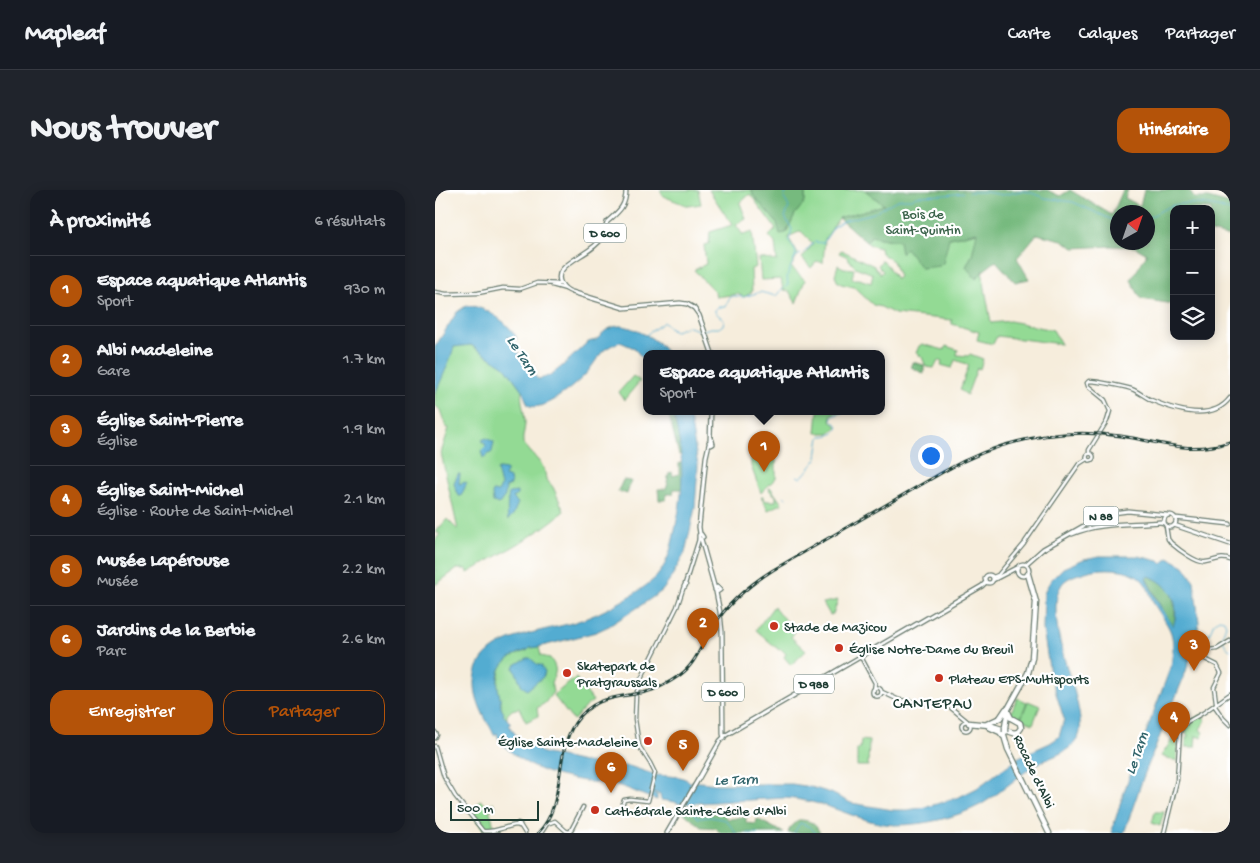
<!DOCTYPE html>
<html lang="fr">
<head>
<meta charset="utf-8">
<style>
	body { margin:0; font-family:"Gochi Hand",sans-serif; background:#20242c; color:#f1f3f6 }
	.controls { position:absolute; right:15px; top:15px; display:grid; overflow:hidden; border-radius:10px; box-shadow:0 2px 12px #0003 }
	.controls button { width:45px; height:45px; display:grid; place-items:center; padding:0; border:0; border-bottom:1px solid #363941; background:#171b24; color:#f1f3f6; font:25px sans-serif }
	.compass { position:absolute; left:675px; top:15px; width:45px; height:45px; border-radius:50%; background:#171b24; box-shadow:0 2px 12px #0003; rotate:40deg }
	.scale { position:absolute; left:15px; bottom:12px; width:89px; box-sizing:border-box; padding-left:5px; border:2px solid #1f3d34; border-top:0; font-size:14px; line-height:18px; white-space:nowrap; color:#1f3d34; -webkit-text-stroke:4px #fff; paint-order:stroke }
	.you { position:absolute; left:495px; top:265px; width:18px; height:18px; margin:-12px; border:4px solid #fff; border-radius:50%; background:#1a73e8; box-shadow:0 0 0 8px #1a73e833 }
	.badge { display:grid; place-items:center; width:32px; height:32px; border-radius:50%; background:#b45309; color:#fff; font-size:16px; font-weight:700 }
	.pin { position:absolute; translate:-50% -41px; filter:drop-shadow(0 1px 2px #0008) }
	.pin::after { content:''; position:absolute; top:26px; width:18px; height:15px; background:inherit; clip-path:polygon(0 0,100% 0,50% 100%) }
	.popup { position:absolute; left:208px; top:160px; width:242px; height:65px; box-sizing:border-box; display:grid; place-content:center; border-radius:10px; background:#171b24; filter:drop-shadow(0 1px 4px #0005); font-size:16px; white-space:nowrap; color:#9ea1a6 }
	.popup b { font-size:19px; color:#f1f3f6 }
	.popup::after { content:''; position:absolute; left:50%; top:100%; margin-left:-10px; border:10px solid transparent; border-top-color:#171b24 }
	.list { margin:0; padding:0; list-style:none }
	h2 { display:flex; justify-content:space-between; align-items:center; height:65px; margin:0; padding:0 20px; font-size:21px }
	h2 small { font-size:16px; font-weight:400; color:#9ea1a6 }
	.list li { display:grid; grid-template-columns:32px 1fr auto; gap:15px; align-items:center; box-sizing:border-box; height:70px; padding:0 20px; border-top:1px solid #363941 }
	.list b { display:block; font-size:19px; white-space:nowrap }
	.list p { margin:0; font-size:16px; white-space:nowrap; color:#9ea1a6 }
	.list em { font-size:16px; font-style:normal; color:#9ea1a6 }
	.actions { display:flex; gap:10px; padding:15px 20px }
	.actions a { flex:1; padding:11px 0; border:1px solid #b45309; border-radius:15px; text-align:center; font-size:18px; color:#b45309 }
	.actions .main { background:#b45309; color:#fff }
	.icon { flex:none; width:28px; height:28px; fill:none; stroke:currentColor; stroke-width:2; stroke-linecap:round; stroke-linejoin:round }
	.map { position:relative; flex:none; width:795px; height:643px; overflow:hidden; border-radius:15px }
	header { display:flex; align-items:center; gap:30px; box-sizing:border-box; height:70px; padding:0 25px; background:#171b24; border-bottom:1px solid #363941 }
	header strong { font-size:24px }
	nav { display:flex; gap:28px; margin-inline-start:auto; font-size:18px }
	.intro { display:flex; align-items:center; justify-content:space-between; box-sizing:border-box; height:120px; padding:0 30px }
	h1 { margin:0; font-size:35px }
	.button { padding:12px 22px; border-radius:15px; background:#b45309; color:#fff; font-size:18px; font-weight:700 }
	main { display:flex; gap:30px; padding:0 30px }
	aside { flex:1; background:#171b24; border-radius:15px; box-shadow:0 2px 12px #0003 }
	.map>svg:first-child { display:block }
	.green { fill:#93da94; stroke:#598c64 }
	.forest { fill:#76ba7e; stroke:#4a7c59; fill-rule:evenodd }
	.water { fill:#53acd1; stroke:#397482; fill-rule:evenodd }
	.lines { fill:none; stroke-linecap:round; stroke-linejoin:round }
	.stream { stroke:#53acd1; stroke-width:1 }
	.secondary-casing { stroke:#6a7b6f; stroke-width:5 }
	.primary-casing { stroke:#6a7b6f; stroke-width:5.5 }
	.highway-casing { stroke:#6a7b6f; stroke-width:7 }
	.secondary { stroke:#fff; stroke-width:2.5 }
	.primary { stroke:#fff; stroke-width:3 }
	.highway { stroke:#fff; stroke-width:4.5 }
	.rail-casing { stroke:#1f3d34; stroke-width:3 }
	.rail { stroke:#fff; stroke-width:1; stroke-dasharray:4; stroke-linecap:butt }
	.highway-bridge-casing { stroke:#6a7b6f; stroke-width:7; stroke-linecap:butt }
	.highway-bridge { stroke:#fff; stroke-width:4.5 }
	.poi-dot { fill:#c8321e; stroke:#fff; stroke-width:2 }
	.labels { text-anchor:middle; stroke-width:4.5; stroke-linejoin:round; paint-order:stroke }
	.shield { fill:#fff; stroke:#627771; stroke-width:1 }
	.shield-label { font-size:12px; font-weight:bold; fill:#1f3d34 }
	.park-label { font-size:14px; fill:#3c644c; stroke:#fff }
	.poi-label { font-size:14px; fill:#1f3d34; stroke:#fff; text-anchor:start }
	.street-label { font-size:14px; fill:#1f3d34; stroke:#fff }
	.water-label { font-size:15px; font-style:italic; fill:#31646b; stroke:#fff }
	.quarter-label { font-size:16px; letter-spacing:1px; fill:#1f3d34; stroke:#fff }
</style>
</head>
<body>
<header>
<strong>Mapleaf</strong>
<nav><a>Carte</a><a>Calques</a><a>Partager</a></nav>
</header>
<div class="intro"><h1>Nous trouver</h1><a class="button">Itinéraire</a></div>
<main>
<aside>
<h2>À proximité<small>6 résultats</small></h2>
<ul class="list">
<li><span class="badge">1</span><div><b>Espace aquatique Atlantis</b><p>Sport</p></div><em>930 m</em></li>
<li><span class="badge">2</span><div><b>Albi Madeleine</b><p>Gare</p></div><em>1.7 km</em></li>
<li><span class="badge">3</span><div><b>Église Saint-Pierre</b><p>Église</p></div><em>1.9 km</em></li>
<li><span class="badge">4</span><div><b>Église Saint-Michel</b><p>Église · Route de Saint-Michel</p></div><em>2.1 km</em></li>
<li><span class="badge">5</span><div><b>Musée Lapérouse</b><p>Musée</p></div><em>2.2 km</em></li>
<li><span class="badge">6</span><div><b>Jardins de la Berbie</b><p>Parc</p></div><em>2.6 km</em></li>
</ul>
<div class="actions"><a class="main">Enregistrer</a><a>Partager</a></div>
</aside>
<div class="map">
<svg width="795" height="643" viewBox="0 0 795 643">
	<rect width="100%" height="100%" fill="#fff"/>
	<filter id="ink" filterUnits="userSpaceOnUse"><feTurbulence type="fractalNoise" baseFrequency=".02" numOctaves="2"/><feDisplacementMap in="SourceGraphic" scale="10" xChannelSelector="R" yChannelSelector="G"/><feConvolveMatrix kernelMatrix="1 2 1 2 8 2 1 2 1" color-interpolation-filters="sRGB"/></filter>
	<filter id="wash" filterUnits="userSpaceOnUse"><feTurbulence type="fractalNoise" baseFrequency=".0096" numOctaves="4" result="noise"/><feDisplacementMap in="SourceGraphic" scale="20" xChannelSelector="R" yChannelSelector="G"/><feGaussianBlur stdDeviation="1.12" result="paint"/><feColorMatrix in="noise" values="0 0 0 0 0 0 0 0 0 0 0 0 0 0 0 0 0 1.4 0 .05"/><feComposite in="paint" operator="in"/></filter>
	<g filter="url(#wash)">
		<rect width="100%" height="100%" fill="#f6eddc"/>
		<!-- green -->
		<path class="green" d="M225 0H263L266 14 253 16 228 6Z
			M274 0H317L318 5 351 43 360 24 370 12V0H430L449 15 404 28 390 49 388 73 382 71 376 78 367 68 378 54 366 41 353 47 363 64 356 77 370 90 361 113 354 101 348 100 346 89 326 90 324 68 342 71 340 53 334 46 341 39 315 4 305 13 311 29 301 35 308 45 317 42 321 77 316 79 317 102 309 107 303 104 281 107 280 102 259 80 271 74 269 55 274 54 275 42 297 35Z
			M543 42 537 65 531 77 547 81 556 133 575 131 618 140 626 154 562 146 558 154 542 150 544 142 517 134V130L460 124 446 117 438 115 419 97 406 94 402 91 400 85 403 75 409 78 419 79 417 88 418 89H424L436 93 438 84 420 77 411 66 404 63 406 60 439 76 446 84 448 81 443 76 447 70 452 75 461 89 464 87 458 71 446 63 445 58 437 56 431 52 436 46 456 50H464L466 63 471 58Z
			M27 154 36 155 70 177 87 200C85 212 90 221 90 233 90 240 87 246 88 253L107 275 110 282 111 289 118 297 129 321C100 347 66 363 33 383L32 379H22L0 395V351L5 344 1 342 12 329 23 340 6 263 14 238 11 237 5 220 0 215V204L17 159 19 157Z
			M487 154 509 160 511 156 523 160 522 165 533 166 535 164 548 169 545 179 542 178 532 205 525 200 534 175 520 170 517 178 506 175 507 171H503L499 178 491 177 487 167 481 163 484 156Z
			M198 186 205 191 189 210 184 202Z
			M383 221H406L397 224 395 229 402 237 394 243H381Z
			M335 259 341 271V288L326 303 316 276V261Z
			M335 297 347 314 333 320 326 306H328V309L332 311H341V306L334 300Z
			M403 410 398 424 395 425 388 413Z
			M339 416 343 423 361 440 356 447 371 461 356 475 349 467 351 464 346 459 344 460 321 440Z
			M104 457 106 466 115 468C122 478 122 482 116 492L118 502 110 513 102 518 103 526 91 532 84 518 77 520 72 525V529L68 525 62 495 66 475 71 469 93 460 94 458Z
			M141 488 158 511 150 517 139 530 136 528 118 505Z
			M582 508 592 512 585 529 575 525Z
			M593 511 605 516 598 534 586 529Z
			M766 525 771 530 765 539 768 543 767 548 761 546 760 557H751V547H753V545H752L751 541 746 542 753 532Z
			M739 547 743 548V551L742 571 726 566Z
			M426 550 434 551 433 576H422V559H425Z
			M45 610 53 616 58 612 61 616 56 620 54 619 57 628 59 639H48L38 625Z
			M720 622H729L725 636 717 633Z"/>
		<!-- forest -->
		<path class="forest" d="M317 0H370V12L360 24 351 43 345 44 342 33 318 5Z
			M430 0H612L625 6 635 0 677 25 688 0H693L690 8 705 16 709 0H754L759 8H773L795 14V44L792 46 776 42V19H739V114L706 109 696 90 712 64 700 57 676 56 639 58 627 50 602 44 582 68 594 89 580 92 561 71 548 81 541 89 531 77 537 65 542 42 514 48 508 73 505 76 486 78 471 58 466 63 464 50H456L436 46 431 52 404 28 449 15ZM682 22H712V52H682Z
			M477 172 489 175V184L476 177Z
			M222 221H237L243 242 246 265H244L233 222 227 225Z
			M244 273H247V299H239L238 304H231V310H224L223 299H230L233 294 232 292 234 283 237 282 238 286 244 284Z
			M188 290 196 291 192 304 183 301Z
			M714 386C740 396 740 410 740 435L738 436C727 421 721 405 712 390L711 387Z
			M248 616 261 618V624L288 623 293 629 311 627V633L321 634 322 629 349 643H286L280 638 266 637 249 623Z
			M364 630C375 630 380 633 385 643H353L355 638Z"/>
		<!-- water -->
		<path class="water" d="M31 116C48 114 76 134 82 149L72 146C83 159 90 177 103 189 120 188 139 163 152 153 155 150 159 152 162 149 165 147 167 143 170 141 185 131 196 138 209 144 217 147 227 156 232 163H212L211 173 199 158 185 152C179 154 173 157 168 161 161 169 156 179 149 186 139 196 106 224 93 215L87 200 70 177 36 155 19 157C15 171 7 188 0 204V157L22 122Z
			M237 221H254L263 276 260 318 250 363 233 393 227 401 205 416 174 436 161 442 104 457 95 458 93 460C67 468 58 480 65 508 66 514 65 518 69 523L68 525 76 533 74 535 83 548 108 563 171 577 194 576 221 585 245 587 253 590 256 593 257 591 281 594H357L376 597 396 603 416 613 458 620H472L492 617 524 607 542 598 584 567 615 553 624 547 629 529 615 484 608 439 609 402 616 390 628 378 649 369 664 366H703L724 371 727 374 734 368 749 376 759 391 764 432 761 451 750 484 708 588 689 643H676L692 593 736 476C741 442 736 441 719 414 715 406 714 397 707 390 696 378 670 377 654 381 645 384 633 386 627 394 611 417 631 475 639 500 642 511 649 538 643 548 634 564 613 567 599 576 581 587 566 603 547 614 521 628 489 635 460 635 434 634 414 623 391 616 378 612 364 609 350 608L245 614 240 612 226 610 225 605 219 602 218 604 222 605V610C208 606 196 599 182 595 173 593 165 593 156 592 125 587 99 582 75 561 69 556 63 551 62 543L59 545C58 540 56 539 54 535 44 518 35 497 43 477 56 444 116 441 146 430 166 424 208 401 222 386 235 371 238 349 242 330 250 294 248 255 237 221ZM714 386C736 395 746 414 738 436L722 411 712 390 711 388Z
			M51 248 59 252 57 262 48 268 46 261 51 256 47 250Z
			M64 279 72 280 69 286 75 288 76 295 71 297 70 306 64 314 58 312 57 304 58 301 63 302 66 296 62 280Z
			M23 284H25L24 294 31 292 32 293 26 306H24L19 294Z
			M82 302V305L78 308 83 313 78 325 73 330C72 321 72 313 74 303Z
			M92 468H95L103 475H106L110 482 108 487 92 500 87 496 79 478 80 475Z"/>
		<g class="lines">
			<!-- stream -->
			<path class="stream" d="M352 0 349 8 354 17 350 27 357 39 354 51 361 62 360 67
				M534 2H550L568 5 586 1 594 2 610 8 638 12 682 32
				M712 28C720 25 726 20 733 17 748 10 781 15 795 21
				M369 63 379 52 388 53 399 37 407 31 439 23 460 11 466 9H477L481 6 510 5 528 3
				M346 100 353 95 352 86 360 67 366 64
				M211 145 229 132 235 139 241 141 252 136 266 141 275 138H284L288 135 289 130 280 122V120L283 117H290L295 107 299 106 309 107 325 102 341 106 345 101
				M386 246C393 246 401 245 403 236L396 228 398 226 411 221
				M382 267 385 247
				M362 286 366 288 382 269
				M349 306 351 308
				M761 447 774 444 779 433 784 429 789 430 791 435C787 444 786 454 795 460
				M256 614 259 623 263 628 276 627 291 630 301 643
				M312 643H323
				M359 643 365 633 375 637 381 643"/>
		</g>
	</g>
	<g filter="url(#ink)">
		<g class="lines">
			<!-- secondary casing -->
			<g class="secondary-casing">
				<path id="secondary" d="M117 95 131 99
					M0 102 11 104 43 103 68 98 85 99 102 93 127 94
					M651.5 267a3.5 3.5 0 1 1 7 0a3.5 3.5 0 1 1-7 0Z
					M654 264V260L672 231 675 221 670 210 653 196 652 193 654 191C661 191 693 197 699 200 705 203 710 207 716 210 739 220 777 232 795 208
					M731 336 733 349 736 353C743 359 762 374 771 372 780 371 786 366 795 370
					M590 352 644 274 652 269
					M558 387 563 385 589 354
					M250 394 264 349
					M250 394 251 395 250 397 249 396Z
					M426 467 440 493 439 500
					M437.5 502a4.5 4.5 0 1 1 9 0a4.5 4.5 0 1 1-9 0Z
					M447 502 464 510 510 515 515 517 532 531
					M781 512 779 497 786 483 782 475 770 469 774 460 782 459 795 451
					M779 515 788 528 795 535
					M526.5 536a4.5 4.5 0 1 1 9 0a4.5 4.5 0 1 1-9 0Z
					M0 542 2 545 0 548
					M0 556 9 587
					M10 589 20 606 48 641C60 643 70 636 82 635
					M188 613 189 610 195 609 213 611 220 583 215 573 204 556 200 529 201 505 205 491 242 417 249 396
					M83 633 85 634 84 636 82 635Z
					M85 635 90 643
					M106 643 112 634 120 631 131 641 135 642 148 617
					M729 643 742 590 745 541 752 532 768 523 795 504"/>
			</g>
			<!-- primary casing -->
			<g class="primary-casing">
				<path id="primary" d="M191 0C191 17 183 22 172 32 170 37 172 43 168 47 158 62 136 68 127 80 120 89 128 99 137 102L189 118 245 113 252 114 259 118 264 125 277 163
					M277 250 278 254 276 255 274 252Z
					M275 251 276 221
					M729 331a6 6 0 1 1 12 0a6 6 0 1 1-12 0Z
					M740 328 795 334
					M739 335 795 354
					M265 344 264 337 271 267 274 254
					M637 344C665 332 695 335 725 332L729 333
					M264 349V345L266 344 268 347
					M266 349 280 399
					M582 380a6 6 0 1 1 12 0a6 6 0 1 1-12 0Z
					M591 374 608 359 666 326 678 323 693 321 732 325
					M550 389a4 4 0 1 1 8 0a4 4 0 1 1-8 0Z
					M558 390 583 377
					M282 397 285 400 282 402 280 400Z
					M281 402 285 422 287 442 288 544 289 548
					M263 590 285 551 291 545 547 396 551 392
					M232 643 264 588"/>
			</g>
			<!-- highway casing -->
			<g class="highway-casing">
				<path id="highway" d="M534 533 554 535 579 543 583 542 586 538 585 533 576 528 573 522
					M552 534 565 528 571 519
					M554 537 565 542 568 546
					M570 537 573 519 593 483 597 468 601 412 593 384
					M568 542 573 559 614 643"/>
			</g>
			<!-- secondary -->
			<use href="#secondary" class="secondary"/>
			<!-- primary -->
			<use href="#primary" class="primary"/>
			<!-- highway -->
			<use href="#highway" class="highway"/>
			<!-- rail casing -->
			<g class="rail-casing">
				<path id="rail" d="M103 643C132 613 118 566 140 533 159 505 183 508 211 502 223 499 235 492 245 485 261 474 267 453 277 438 292 414 314 395 338 380L508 282C562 251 623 237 686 246 726 252 753 265 795 252"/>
			</g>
			<!-- rail -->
			<use href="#rail" class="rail"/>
			<!-- highway-bridge casing -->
			<g class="highway-bridge-casing">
				<path id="highway-bridge" d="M570 537V542"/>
			</g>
			<!-- highway-bridge -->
			<use href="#highway-bridge" class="highway-bridge"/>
		</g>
	</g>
	<!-- markers -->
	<g class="poi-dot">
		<circle cx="339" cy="436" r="5"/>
		<circle cx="404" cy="458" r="5"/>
		<circle cx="132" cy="483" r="5"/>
		<circle cx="504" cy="488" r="5"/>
		<circle cx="213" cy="551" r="5"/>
		<circle cx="160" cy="620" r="5"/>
	</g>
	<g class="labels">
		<!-- shield labels -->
		<g class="shield">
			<rect x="149" y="33.5" width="42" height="19" rx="4"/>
			<rect x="648.5" y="316.5" width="35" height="19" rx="4"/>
			<rect x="359" y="484.5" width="40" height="19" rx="4"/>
			<rect x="267" y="492.5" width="42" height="19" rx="4"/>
		</g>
		<g class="shield-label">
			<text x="170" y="47">D 600</text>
			<text x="666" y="330">N 88</text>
			<text x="379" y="498">D 988</text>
			<text x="288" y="506">D 600</text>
		</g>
		<!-- park labels -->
		<g class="park-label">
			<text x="488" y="28">Bois de<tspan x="488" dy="16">Saint-Quintin</tspan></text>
		</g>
		<!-- poi labels -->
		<g class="poi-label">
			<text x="349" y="441">Stade de Mazicou</text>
			<text x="414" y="463">Église Notre-Dame du Breuil</text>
			<text x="142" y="480">Skatepark de<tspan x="142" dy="16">Pratgraussals</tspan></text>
			<text x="514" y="493">Plateau EPS-Multisports</text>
			<text x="203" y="556" text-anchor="end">Église Sainte-Madeleine</text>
			<text x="170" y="625">Cathédrale Sainte-Cécile d'Albi</text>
		</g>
		<!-- street labels -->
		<g class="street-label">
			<text transform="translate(600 581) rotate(65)" y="5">Rocade d'Albi</text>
		</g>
		<!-- water labels -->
		<g class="water-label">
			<text transform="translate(88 165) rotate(57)" y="5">Le Tarn</text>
			<text transform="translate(701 563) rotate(-70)" y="5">Le Tarn</text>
			<text transform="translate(301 589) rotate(-1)" y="5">Le Tarn</text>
		</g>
		<!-- quarter labels -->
		<g class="quarter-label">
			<text x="498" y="518">CANTEPAU</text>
		</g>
	</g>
</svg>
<div class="controls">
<button>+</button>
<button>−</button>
<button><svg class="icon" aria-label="layers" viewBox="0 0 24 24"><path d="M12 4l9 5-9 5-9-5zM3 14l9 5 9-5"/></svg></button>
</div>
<svg class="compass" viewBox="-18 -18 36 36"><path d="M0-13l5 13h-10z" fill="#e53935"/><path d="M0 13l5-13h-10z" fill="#9ea1a6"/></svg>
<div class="scale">500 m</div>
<div class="you"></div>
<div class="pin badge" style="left:329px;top:282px">1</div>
<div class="popup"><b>Espace aquatique Atlantis</b>Sport</div>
<div class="pin badge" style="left:268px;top:459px">2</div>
<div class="pin badge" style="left:759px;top:481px">3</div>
<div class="pin badge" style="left:739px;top:553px">4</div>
<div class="pin badge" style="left:248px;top:581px">5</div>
<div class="pin badge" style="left:176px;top:603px">6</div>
</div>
</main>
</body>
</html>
